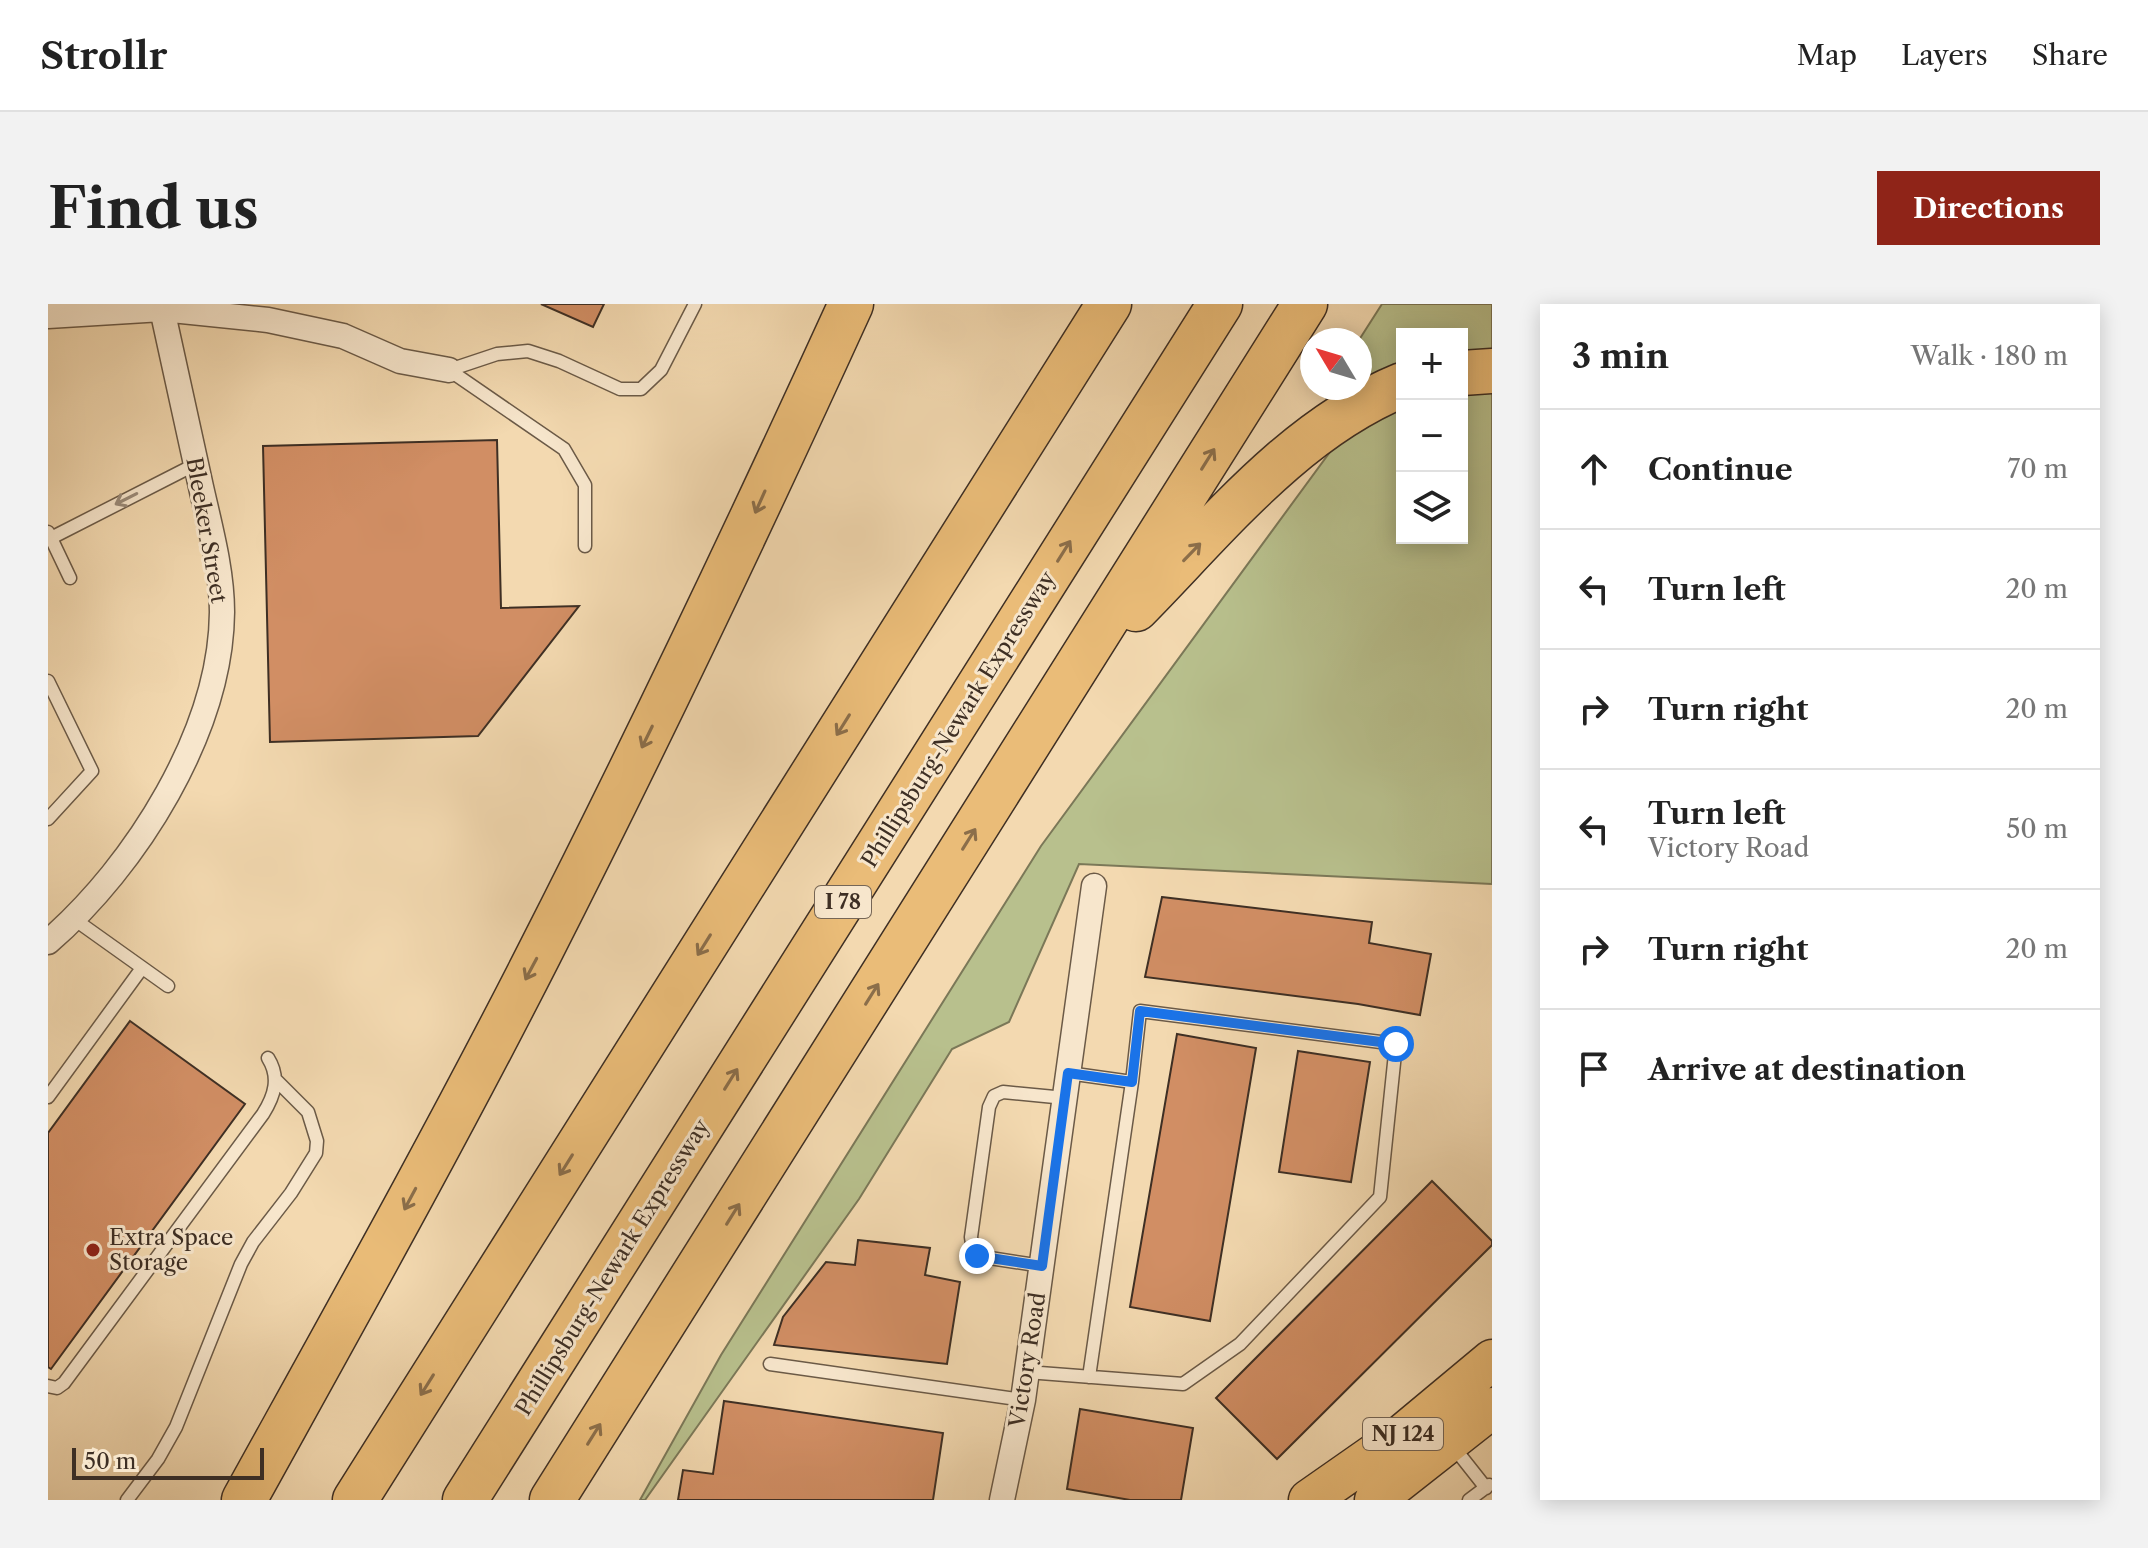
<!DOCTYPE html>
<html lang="en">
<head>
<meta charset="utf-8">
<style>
	body { margin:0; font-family:"Libre Caslon Text",serif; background:#f2f2f2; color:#222 }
	.controls { position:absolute; right:24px; top:24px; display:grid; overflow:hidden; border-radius:0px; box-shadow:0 4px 20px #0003 }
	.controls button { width:72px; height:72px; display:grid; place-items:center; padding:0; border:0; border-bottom:2px solid #e0e0e0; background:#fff; color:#222; font:40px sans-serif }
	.compass { position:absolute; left:1252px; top:24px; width:72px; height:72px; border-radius:50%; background:#fff; box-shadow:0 4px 20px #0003; rotate:308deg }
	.scale { position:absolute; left:24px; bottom:20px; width:192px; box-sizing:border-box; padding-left:8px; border:4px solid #3e2f24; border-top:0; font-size:22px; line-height:28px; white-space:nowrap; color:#3e2f24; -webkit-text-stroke:6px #f7e6cc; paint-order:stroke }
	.stop { position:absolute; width:24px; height:24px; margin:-18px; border:6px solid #1a73e8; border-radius:50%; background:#fff }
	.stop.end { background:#1a73e8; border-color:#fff; box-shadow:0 2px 8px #0008 }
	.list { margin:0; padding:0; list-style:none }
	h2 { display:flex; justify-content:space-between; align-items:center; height:104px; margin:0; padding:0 32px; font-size:34px }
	h2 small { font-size:26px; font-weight:400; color:#767676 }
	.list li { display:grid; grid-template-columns:52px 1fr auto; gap:24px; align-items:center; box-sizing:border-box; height:120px; padding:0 32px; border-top:2px solid #e0e0e0 }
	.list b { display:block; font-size:30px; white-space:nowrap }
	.list p { margin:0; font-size:26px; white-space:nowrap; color:#767676 }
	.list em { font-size:26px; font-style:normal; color:#767676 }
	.icon { flex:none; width:44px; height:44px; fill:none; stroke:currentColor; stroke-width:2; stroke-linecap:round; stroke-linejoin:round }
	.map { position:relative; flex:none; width:1444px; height:1196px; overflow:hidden; border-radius:0px }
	header { display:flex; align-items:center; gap:48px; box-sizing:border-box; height:112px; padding:0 40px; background:#fff; border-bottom:2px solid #e0e0e0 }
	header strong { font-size:38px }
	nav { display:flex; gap:44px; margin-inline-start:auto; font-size:28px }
	.intro { display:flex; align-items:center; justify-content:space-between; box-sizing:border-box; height:192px; padding:0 48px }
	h1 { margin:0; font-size:56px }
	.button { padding:20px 36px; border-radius:0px; background:#8f2418; color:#fff; font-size:28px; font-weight:700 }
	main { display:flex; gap:48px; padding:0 48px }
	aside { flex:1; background:#fff; border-radius:0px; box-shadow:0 4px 20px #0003 }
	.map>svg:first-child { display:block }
	.green { fill:#b8c08d; stroke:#7b7858; stroke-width:2; fill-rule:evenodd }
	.building { fill:#d18e64; stroke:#3e2f24; stroke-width:2 }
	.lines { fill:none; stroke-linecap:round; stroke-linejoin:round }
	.lane-casing { stroke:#6b5a47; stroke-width:15 }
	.street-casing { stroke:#6b5a47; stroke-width:27 }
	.primary-casing { stroke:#3e2f24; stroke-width:43 }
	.highway-casing { stroke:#3e2f24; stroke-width:47 }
	.lane { stroke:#f7e6cc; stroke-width:12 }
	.street { stroke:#f7e6cc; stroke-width:24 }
	.primary { stroke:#eabc78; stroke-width:40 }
	.highway { stroke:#eabc78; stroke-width:44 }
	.oneway { stroke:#8b6e4a }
	.oneway2 { stroke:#9a8a78 }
	.route { stroke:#1a73e8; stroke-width:10 }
	.poi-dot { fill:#8f2418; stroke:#f7e6cc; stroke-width:3 }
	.labels { text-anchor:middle; stroke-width:6; stroke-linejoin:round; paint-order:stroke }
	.shield { fill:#f7e6cc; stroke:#766656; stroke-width:2 }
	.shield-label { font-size:20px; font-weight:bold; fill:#3e2f24 }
	.street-label { font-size:22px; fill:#3e2f24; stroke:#f7e6cc }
	.poi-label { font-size:22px; fill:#3e2f24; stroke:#f7e6cc; text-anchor:start }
</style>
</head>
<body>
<header>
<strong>Strollr</strong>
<nav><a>Map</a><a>Layers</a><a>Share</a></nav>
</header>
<div class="intro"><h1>Find us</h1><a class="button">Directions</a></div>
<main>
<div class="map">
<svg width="1444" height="1196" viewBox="0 0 1444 1196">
	<rect width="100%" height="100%" fill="#f3d9b0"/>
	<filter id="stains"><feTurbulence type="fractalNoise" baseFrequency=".0025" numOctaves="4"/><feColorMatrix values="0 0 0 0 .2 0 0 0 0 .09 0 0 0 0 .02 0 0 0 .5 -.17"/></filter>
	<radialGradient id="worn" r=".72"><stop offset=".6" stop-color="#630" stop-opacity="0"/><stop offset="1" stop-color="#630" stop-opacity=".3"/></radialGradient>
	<!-- green -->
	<path class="green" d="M1334 0H1444V580L1031 560 961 718 904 745 811 895 597 1196H592L673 1051 993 542 1290 137 1277 89 1280 84H1312L1311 36ZM1354 30H1414V234H1354Z"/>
	<!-- building -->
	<path class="building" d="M493 0H556L545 23Z
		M449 136 453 304 531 302 430 432 222 438 215 142Z
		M1114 593 1324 618 1321 639 1383 650 1372 711 1310 700 1097 673Z
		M82 717 197 800 3 1065 0 1063V829Z
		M1129 730 1208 744 1162 1017 1082 1003Z
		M1250 747 1322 758 1303 878 1231 868Z
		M1384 877 1444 937V941L1229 1155 1168 1094Z
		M810 936 882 944 877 971 912 978 899 1060 726 1041 735 1013 778 958 807 961Z
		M676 1097 895 1129 885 1196H630L635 1166 665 1170Z
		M1032 1105 1145 1124 1133 1196H1082L1019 1185Z"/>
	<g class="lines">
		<!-- lane casing -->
		<g class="lane-casing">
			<path id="lane" d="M401 66 449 50 480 47 511 57 572 85H593L613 66 647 0
				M401 66 516 145 537 181V242
				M0 228 3 234 148 160
				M3 234 22 274
				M0 377 44 467 0 515
				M26 615 120 682
				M0 793 94 664
				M994 962 929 952 925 947 923 933 941 803 946 792 955 788 1017 794
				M722 1060 975 1096
				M979 1068 1135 1080 1192 1040 1332 893 1348 740 1092 707 1084 778 1020 769
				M1041 1073 1084 778
				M0 1082 9 1084 16 1079 215 810C227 791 232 773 220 754
				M1404 1141 1438 1184
				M79 1196 110 1155 128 1123 193 960 205 938 243 889 268 849 269 837 260 808 228 776
				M1421 1196 1441 1181"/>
		</g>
		<!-- street casing -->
		<g class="street-casing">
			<path id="street" d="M0 12 114 5 220 16 295 32 352 57 401 66
				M0 638C88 562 173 427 174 308 174 266 162 223 153 183 140 123 127 64 114 5
				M954 1196 975 1096 1046 582"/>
		</g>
		<!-- primary casing -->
		<g class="primary-casing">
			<path id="primary" d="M1261 1196 1354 1131 1444 1056
				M1327 1196 1444 1104"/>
		</g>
		<!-- highway casing -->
		<g class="highway-casing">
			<path id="highway" d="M1414 69 1444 67
				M1088 305C1168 224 1246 125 1354 81
				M196 1196C296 1015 397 835 491 650 600 436 703 219 803 0
				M307 1196 1061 0
				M417 1196 1172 0
				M504 1196 1257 0"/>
		</g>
		<!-- lane -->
		<use href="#lane" class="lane"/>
		<!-- street -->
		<use href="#street" class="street"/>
		<!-- primary -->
		<use href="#primary" class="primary"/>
		<!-- highway -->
		<use href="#highway" class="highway"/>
	</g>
	<!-- one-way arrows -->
	<defs><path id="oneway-shaft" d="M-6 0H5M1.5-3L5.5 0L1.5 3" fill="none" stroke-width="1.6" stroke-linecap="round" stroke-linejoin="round" transform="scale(2)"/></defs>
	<g class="oneway">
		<use href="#oneway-shaft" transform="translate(1160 155) rotate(-58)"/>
		<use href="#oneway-shaft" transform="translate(712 198) rotate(114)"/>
		<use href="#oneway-shaft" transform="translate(1016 247) rotate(-58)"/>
		<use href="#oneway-shaft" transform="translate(1144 248) rotate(-46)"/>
		<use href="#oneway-shaft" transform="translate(795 421) rotate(122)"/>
		<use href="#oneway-shaft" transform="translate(599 433) rotate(116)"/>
		<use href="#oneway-shaft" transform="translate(921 535) rotate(-58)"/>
		<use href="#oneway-shaft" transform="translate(656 641) rotate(122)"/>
		<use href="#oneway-shaft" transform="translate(483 665) rotate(118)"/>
		<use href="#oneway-shaft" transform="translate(824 690) rotate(-58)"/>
		<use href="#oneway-shaft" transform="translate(683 775) rotate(-58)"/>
		<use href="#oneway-shaft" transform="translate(518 861) rotate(122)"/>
		<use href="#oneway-shaft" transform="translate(362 895) rotate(118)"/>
		<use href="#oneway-shaft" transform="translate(685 910) rotate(-58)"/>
		<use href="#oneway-shaft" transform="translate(379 1081) rotate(122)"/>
		<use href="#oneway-shaft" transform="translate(546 1130) rotate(-58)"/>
	</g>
	<use class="oneway2" href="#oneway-shaft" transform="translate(78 195) rotate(153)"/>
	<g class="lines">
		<!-- route -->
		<path class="route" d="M929 952 994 962 1020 769 1084 778 1092 707 1348 740"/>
	</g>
	<!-- markers -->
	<circle class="poi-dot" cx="45" cy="946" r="8"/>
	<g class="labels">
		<!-- shield labels -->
		<g class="shield">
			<rect x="767" y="582" width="56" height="32" rx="6"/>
			<rect x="1315" y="1114" width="80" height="32" rx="6"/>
		</g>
		<g class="shield-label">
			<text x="795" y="605">I 78</text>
			<text x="1355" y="1137">NJ 124</text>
		</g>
		<!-- street labels -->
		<g class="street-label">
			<text transform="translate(159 226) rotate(80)" y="8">Bleeker Street</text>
			<text transform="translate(910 415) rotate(-58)" y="8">Phillipsburg-Newark Expressway</text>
			<text transform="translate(564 963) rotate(-58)" y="8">Phillipsburg-Newark Expressway</text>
			<text transform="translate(979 1056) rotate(-81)" y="8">Victory Road</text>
		</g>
		<!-- poi labels -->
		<g class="poi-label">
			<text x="61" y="941">Extra Space<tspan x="61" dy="25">Storage</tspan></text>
		</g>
	</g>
	<rect width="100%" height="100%" filter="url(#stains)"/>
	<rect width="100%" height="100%" fill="url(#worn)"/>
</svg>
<div class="controls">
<button>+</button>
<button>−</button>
<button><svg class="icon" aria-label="layers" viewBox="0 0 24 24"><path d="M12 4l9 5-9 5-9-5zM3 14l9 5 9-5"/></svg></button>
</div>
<svg class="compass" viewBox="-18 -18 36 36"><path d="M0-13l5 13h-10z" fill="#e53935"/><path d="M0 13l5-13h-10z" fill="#767676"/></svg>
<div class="scale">50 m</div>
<div class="stop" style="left:1348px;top:740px"></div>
<div class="stop end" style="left:929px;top:952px"></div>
</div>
<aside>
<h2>3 min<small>Walk · 180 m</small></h2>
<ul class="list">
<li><svg class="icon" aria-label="ahead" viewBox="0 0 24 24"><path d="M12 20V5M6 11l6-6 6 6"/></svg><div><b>Continue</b></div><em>70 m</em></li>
<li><svg class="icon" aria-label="left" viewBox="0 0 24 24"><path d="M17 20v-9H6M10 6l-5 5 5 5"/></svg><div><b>Turn left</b></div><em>20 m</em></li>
<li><svg class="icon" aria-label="right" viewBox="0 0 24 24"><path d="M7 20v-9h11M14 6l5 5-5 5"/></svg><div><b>Turn right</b></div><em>20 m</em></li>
<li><svg class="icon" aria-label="left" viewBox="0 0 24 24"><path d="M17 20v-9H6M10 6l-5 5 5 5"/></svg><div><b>Turn left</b><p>Victory Road</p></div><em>50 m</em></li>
<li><svg class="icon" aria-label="right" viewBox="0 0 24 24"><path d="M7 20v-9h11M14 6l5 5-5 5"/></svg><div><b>Turn right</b></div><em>20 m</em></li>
<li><svg class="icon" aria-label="arrive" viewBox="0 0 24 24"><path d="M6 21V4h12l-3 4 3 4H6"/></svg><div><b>Arrive at destination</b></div></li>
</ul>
</aside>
</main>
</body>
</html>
